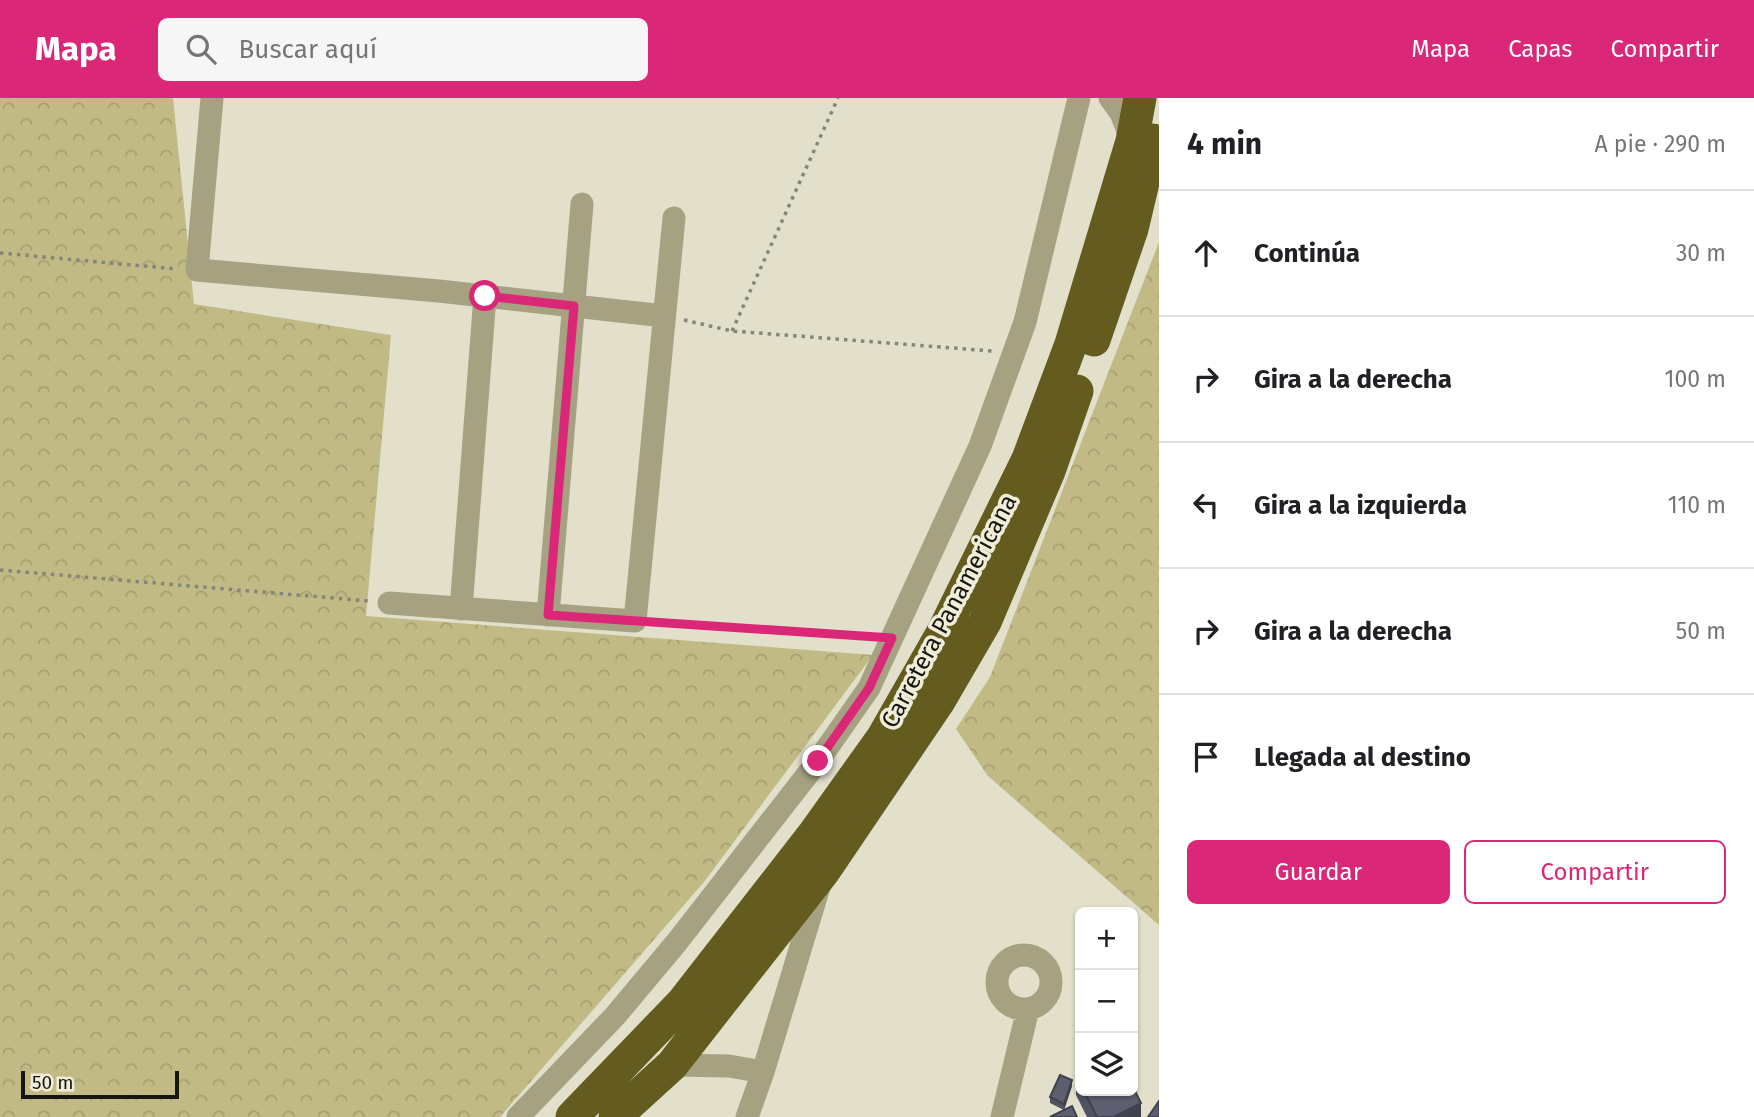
<!DOCTYPE html>
<html lang="es">
<head>
<meta charset="utf-8">
<style>
	body { margin:0; font-family:"Fira Sans",sans-serif; background:#f6f6f6; color:#202124 }
	.controls { position:absolute; right:21px; bottom:21px; display:grid; overflow:hidden; border-radius:10px; box-shadow:0 2px 5px #0004 }
	.controls button { width:63px; height:63px; display:grid; place-items:center; padding:0; border:0; border-bottom:2px solid #e0e0e0; background:#fff; color:#202124; font:35px sans-serif }
	.scale { position:absolute; left:21px; bottom:18px; width:158px; box-sizing:border-box; padding-left:7px; border:4px solid #16150e; border-top:0; font-size:19px; line-height:24px; white-space:nowrap; color:#16150e; -webkit-text-stroke:5px #efecd8; paint-order:stroke }
	.stop { position:absolute; width:21px; height:21px; margin:-16px; border:5px solid #db2777; border-radius:50%; background:#fff }
	.stop.end { background:#db2777; border-color:#fff; box-shadow:0 2px 7px #0008 }
	.list { margin:0; padding:0; list-style:none }
	h2 { display:flex; justify-content:space-between; align-items:center; height:91px; margin:0; padding:0 28px; font-size:30px }
	h2 small { font-size:23px; font-weight:400; color:#757577 }
	.list li { display:grid; grid-template-columns:46px 1fr auto; gap:21px; align-items:center; box-sizing:border-box; height:126px; padding:0 28px; border-top:2px solid #e0e0e0 }
	.list b { display:block; font-size:26px; white-space:nowrap }
	.list em { font-size:23px; font-style:normal; color:#757577 }
	.actions { display:flex; gap:14px; padding:21px 28px }
	.actions a { flex:1; padding:16px 0; border:2px solid #db2777; border-radius:10px; text-align:center; font-size:24px; color:#db2777 }
	.actions .main { background:#db2777; color:#fff }
	.icon { flex:none; width:38px; height:38px; fill:none; stroke:currentColor; stroke-width:2; stroke-linecap:round; stroke-linejoin:round }
	.map { position:relative; flex:none; width:1159px; height:1019px; overflow:hidden }
	header { display:flex; align-items:center; gap:42px; box-sizing:border-box; height:98px; padding:0 35px; background:#db2777; color:#fff }
	header strong { font-size:33px }
	nav { display:flex; gap:38px; margin-inline-start:auto; font-size:24px }
	.search { width:490px; height:63px; background:#f6f6f6; display:flex; align-items:center; gap:18px; box-sizing:border-box; padding:0 24px; border-radius:10px; color:#757577; font-size:26px }
	main { display:flex }
	aside { flex:1; background:#fff }
	.map>svg:first-child { display:block }
	.forest { fill:url(#forest-crowns) }
	.lines { fill:none; stroke-linecap:round; stroke-linejoin:round }
	.path { stroke:#878577; stroke-width:3.5; stroke-dasharray:3.5 5; stroke-linecap:butt }
	.minor { stroke:#a6a281; stroke-width:23 }
	.highway { stroke:#645b1e; stroke-width:33 }
	.wall { fill:#505260 }
	.shaded-wall { fill:#41424e }
	.building { fill:#5d5f70; stroke:#41424e; stroke-width:2 }
	.route { stroke:#db2777; stroke-width:9 }
	.labels { text-anchor:middle; stroke-width:7; stroke-linejoin:round; paint-order:stroke }
	.street-label { font-size:24px; fill:#16150e; stroke:#efecd8 }
</style>
</head>
<body>
<header>
<strong>Mapa</strong>
<div class="search"><svg class="icon" aria-label="search" viewBox="0 0 24 24"><circle cx="10" cy="10" r="6"/><path d="M15 15l6 6"/></svg>Buscar aquí</div>
<nav><a>Mapa</a><a>Capas</a><a>Compartir</a></nav>
</header>
<main>
<div class="map">
<svg width="1159" height="1019" viewBox="0 0 1159 1019">
	<defs>
		<pattern id="forest-crowns" width="20" height="18" patternUnits="userSpaceOnUse" patternTransform="scale(1.75)"><rect width="20" height="18" fill="#c2ba85"/><path d="M2 6a3 3 0 1 1 6 0M12 15a3 3 0 1 1 6 0" fill="none" stroke="#a69f72"/></pattern>
	</defs>
	<rect width="100%" height="100%" fill="#e2dfcb"/>
	<!-- forest -->
	<path class="forest" d="M0 0H173L194 206 391 237 366 518 873 557 704 784 500 1019H0Z
		M1159 144V827L988 678 956 631 990 579Z"/>
	<g class="lines">
		<!-- path -->
		<path class="path" d="M0 155 177 171
			M684 222 732 233 992 253
			M732 233 838 0
			M0 472 369 503
			M655 524 871 538"/>
		<!-- minor -->
		<path class="minor" d="M212 0 197 172 439 193 664 218
			M1110 0 1121 15 1132 43
			M389 505 635 523 674 120
			M461 511 485 198
			M548 517 582 106
			M997 884a27 27 0 1 1 54 0a27 27 0 1 1-54 0Z
			M672 967 729 968 763 974
			M518 1019 615 918 677 844 818 663 869 590 980 348 1025 224 1079 0
			M747 1019 763 974 819 789
			M1002 1019 1028 911"/>
		<!-- highway -->
		<path class="highway" d="M1094 242 1132 131 1153 42
			M572 1019 683 904 813 737 883 639 943 534 1028 361 1071 246 1132 43 1140 0
			M615 1019 672 967 824 773 939 603 985 524 1049 373 1077 293"/>
	</g>
	<!-- wall -->
	<path class="wall" d="M1080 976V993H1133L1141 1019H1087L1076 997V978Z
		M1072 988 1064 1012 1050 1005V999Z"/>
	<!-- shaded-wall -->
	<path class="shaded-wall" d="M1072 982V988L1064 1012V1006Z
		M1141 1005V1019H1114Z"/>
	<!-- building -->
	<path class="building" d="M1080 976V986L1076 978Z
		M1060 977 1072 982 1064 1006 1050 999Z
		M1133 989 1141 1005 1114 1019H1097L1084 993H1133Z
		M1159 1003V1019H1148Z
		M1072 1008 1077 1019H1050Z"/>
	<g class="lines">
		<!-- route -->
		<path class="route" d="M485 198 574 208 548 517 892 540 869 590 818 663"/>
	</g>
	<g class="labels">
		<!-- street labels -->
		<g class="street-label">
			<text transform="translate(949 513) rotate(-62)" y="8">Carretera Panamericana</text>
		</g>
	</g>
</svg>
<div class="controls">
<button>+</button>
<button>−</button>
<button><svg class="icon" aria-label="layers" viewBox="0 0 24 24"><path d="M12 4l9 5-9 5-9-5zM3 14l9 5 9-5"/></svg></button>
</div>
<div class="scale">50 m</div>
<div class="stop" style="left:485px;top:198px"></div>
<div class="stop end" style="left:818px;top:663px"></div>
</div>
<aside>
<h2>4 min<small>A pie · 290 m</small></h2>
<ul class="list">
<li><svg class="icon" aria-label="ahead" viewBox="0 0 24 24"><path d="M12 20V5M6 11l6-6 6 6"/></svg><div><b>Continúa</b></div><em>30 m</em></li>
<li><svg class="icon" aria-label="right" viewBox="0 0 24 24"><path d="M7 20v-9h11M14 6l5 5-5 5"/></svg><div><b>Gira a la derecha</b></div><em>100 m</em></li>
<li><svg class="icon" aria-label="left" viewBox="0 0 24 24"><path d="M17 20v-9H6M10 6l-5 5 5 5"/></svg><div><b>Gira a la izquierda</b></div><em>110 m</em></li>
<li><svg class="icon" aria-label="right" viewBox="0 0 24 24"><path d="M7 20v-9h11M14 6l5 5-5 5"/></svg><div><b>Gira a la derecha</b></div><em>50 m</em></li>
<li><svg class="icon" aria-label="arrive" viewBox="0 0 24 24"><path d="M6 21V4h12l-3 4 3 4H6"/></svg><div><b>Llegada al destino</b></div></li>
</ul>
<div class="actions"><a class="main">Guardar</a><a>Compartir</a></div>
</aside>
</main>
</body>
</html>
